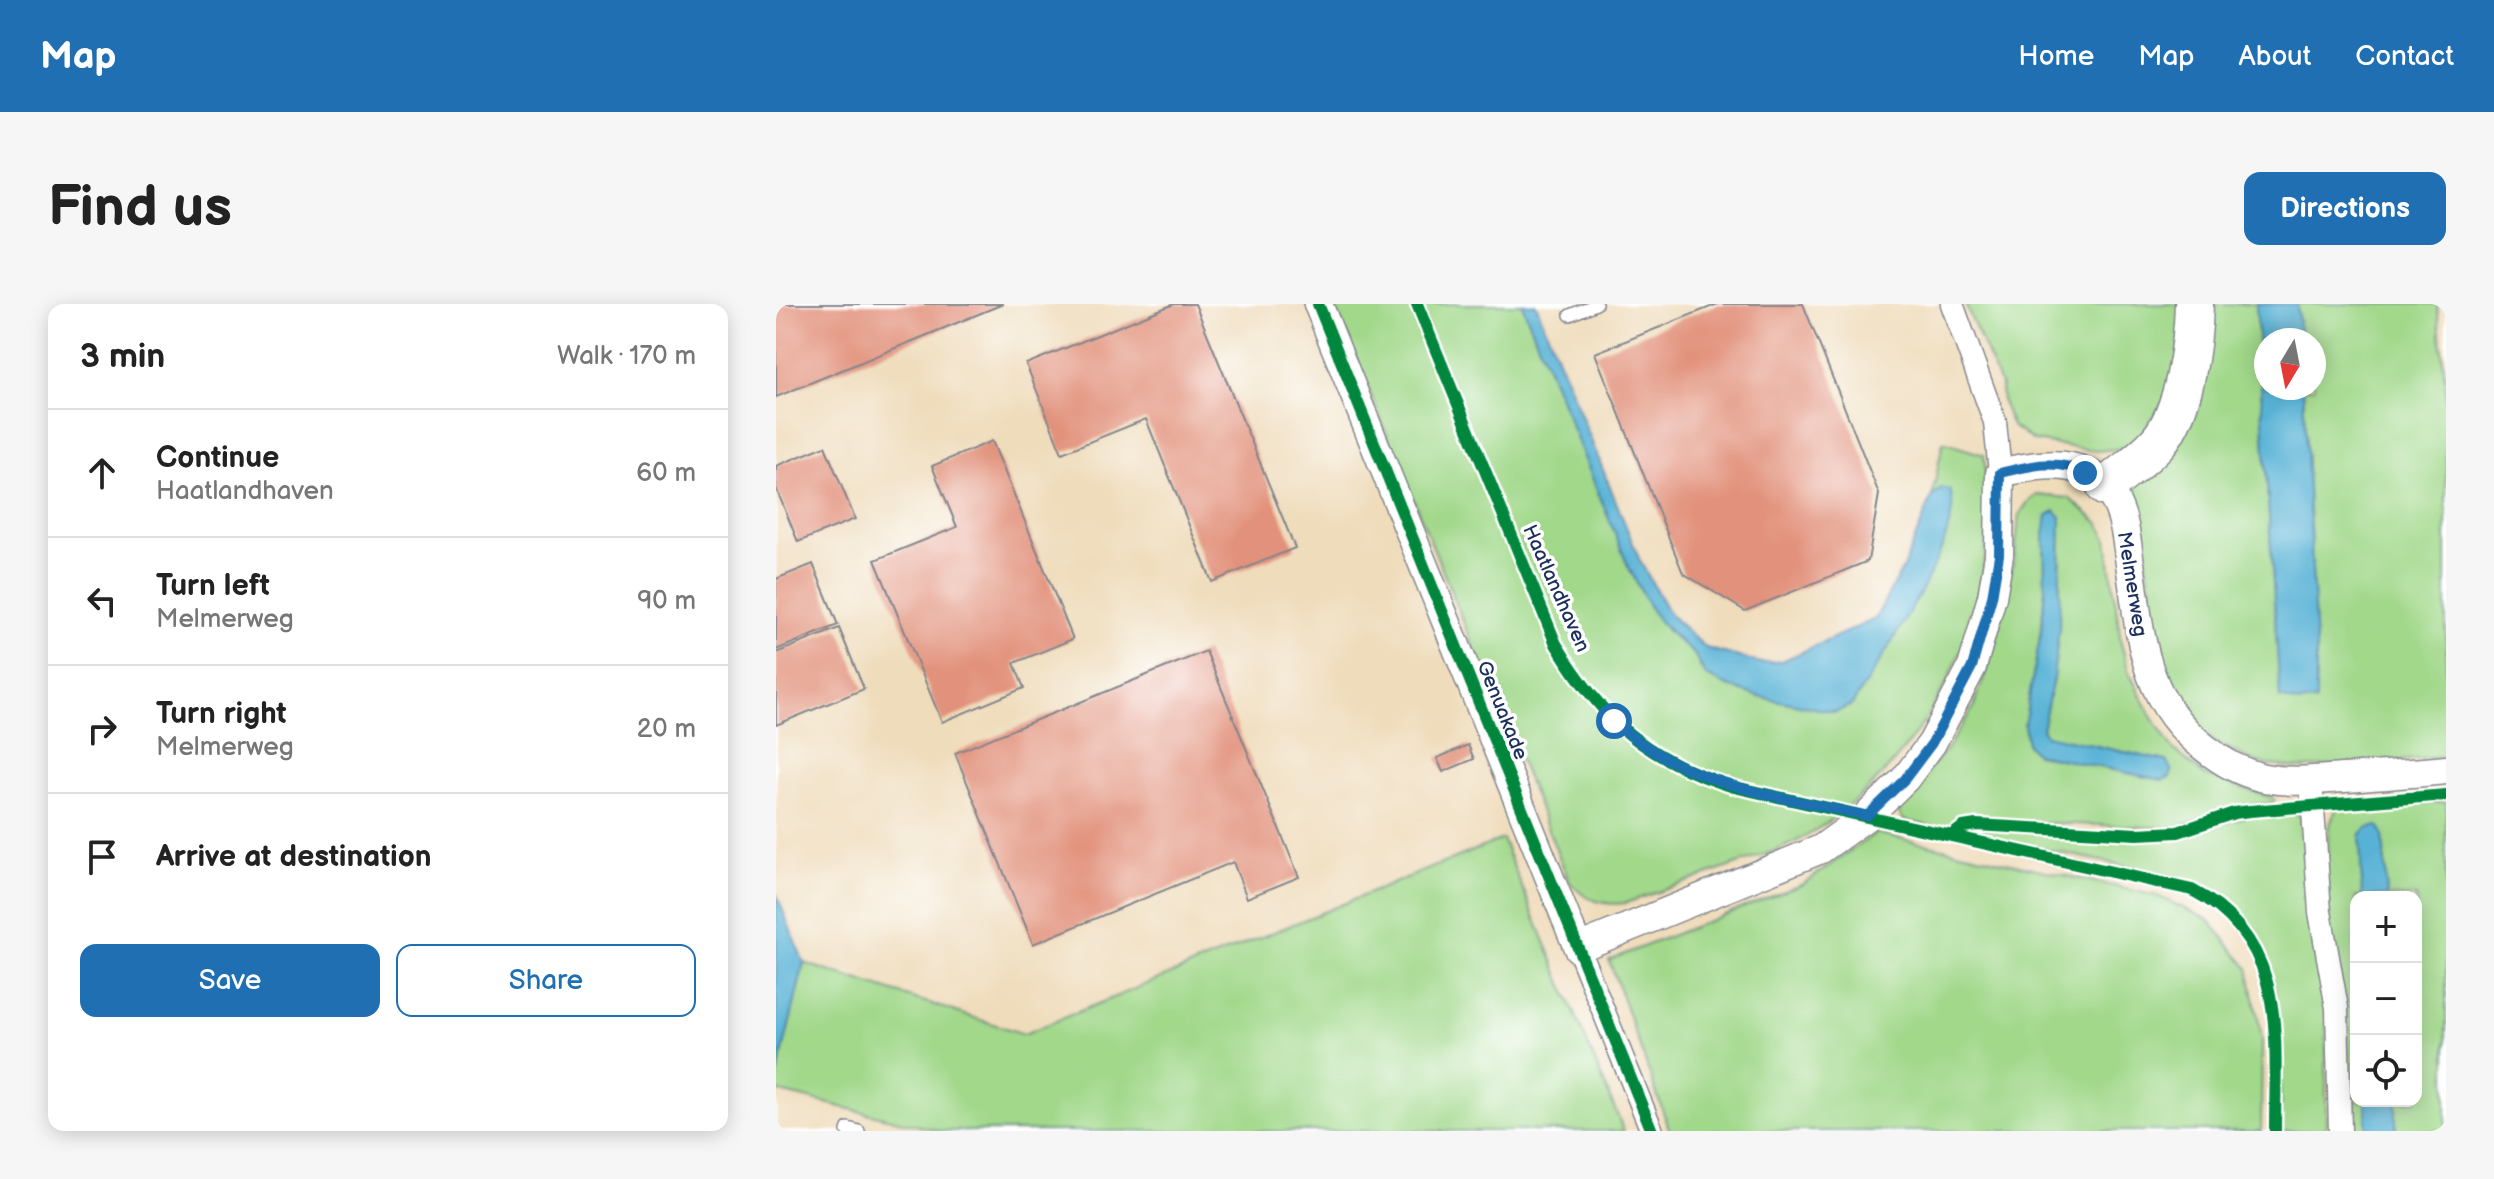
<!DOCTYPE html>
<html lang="en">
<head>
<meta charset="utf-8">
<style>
	body { margin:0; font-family:"Balsamiq Sans",sans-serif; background:#f6f6f6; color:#222 }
	.controls { position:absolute; right:24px; bottom:24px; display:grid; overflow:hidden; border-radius:16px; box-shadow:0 4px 20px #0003 }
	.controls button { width:72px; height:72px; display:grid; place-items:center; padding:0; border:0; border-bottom:2px solid #e0e0e0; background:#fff; color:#222; font:40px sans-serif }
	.compass { position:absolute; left:1478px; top:24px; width:72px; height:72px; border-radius:50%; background:#fff; box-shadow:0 4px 20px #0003; rotate:190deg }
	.stop { position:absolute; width:24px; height:24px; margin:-18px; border:6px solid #1f6fb2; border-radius:50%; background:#fff }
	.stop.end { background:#1f6fb2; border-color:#fff; box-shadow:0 2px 8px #0008 }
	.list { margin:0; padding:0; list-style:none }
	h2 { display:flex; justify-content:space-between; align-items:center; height:104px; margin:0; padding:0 32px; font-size:34px }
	h2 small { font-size:26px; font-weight:400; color:#767676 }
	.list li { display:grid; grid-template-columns:52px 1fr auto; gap:24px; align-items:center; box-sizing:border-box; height:128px; padding:0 32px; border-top:2px solid #e0e0e0 }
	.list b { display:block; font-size:30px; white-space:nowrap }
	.list p { margin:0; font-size:26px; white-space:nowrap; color:#767676 }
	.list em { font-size:26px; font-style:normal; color:#767676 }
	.actions { display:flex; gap:16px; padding:24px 32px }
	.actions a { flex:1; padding:18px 0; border:2px solid #1f6fb2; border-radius:16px; text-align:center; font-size:28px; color:#1f6fb2 }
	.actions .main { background:#1f6fb2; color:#fff }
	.icon { flex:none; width:44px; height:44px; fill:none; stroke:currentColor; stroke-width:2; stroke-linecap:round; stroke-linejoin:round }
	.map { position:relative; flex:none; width:1670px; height:827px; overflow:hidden; border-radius:16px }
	header { display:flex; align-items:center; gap:48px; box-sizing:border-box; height:112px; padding:0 40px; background:#1f6fb2; color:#fff }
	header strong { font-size:38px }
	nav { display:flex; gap:44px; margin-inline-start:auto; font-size:28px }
	.intro { display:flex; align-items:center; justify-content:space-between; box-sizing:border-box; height:192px; padding:0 48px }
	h1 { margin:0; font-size:56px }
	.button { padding:20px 36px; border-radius:16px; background:#1f6fb2; color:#fff; font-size:28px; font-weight:700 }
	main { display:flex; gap:48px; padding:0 48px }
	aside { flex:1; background:#fff; border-radius:16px; box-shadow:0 4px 20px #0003 }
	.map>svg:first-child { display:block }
	.green { fill:#a1d88a; stroke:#5e8474; stroke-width:2; fill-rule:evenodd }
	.water { fill:#58b2d6; stroke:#3a709a; stroke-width:2 }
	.building { fill:#e2927b }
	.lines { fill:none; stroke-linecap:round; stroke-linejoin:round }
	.service-casing { stroke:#85868c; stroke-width:14 }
	.minor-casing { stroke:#85868c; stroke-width:25 }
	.tertiary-casing { stroke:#85868c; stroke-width:31 }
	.trunk-casing { stroke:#85868c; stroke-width:41 }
	.service { stroke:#fff; stroke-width:11 }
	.minor { stroke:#fff; stroke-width:22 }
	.tertiary { stroke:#fff; stroke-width:28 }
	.trunk { stroke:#fff; stroke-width:38 }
	.cycleway-casing { stroke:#fff; stroke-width:17 }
	.cycleway { stroke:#00873e; stroke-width:12 }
	.route { stroke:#1f6fb2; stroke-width:10 }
	.labels { text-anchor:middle; stroke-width:7; stroke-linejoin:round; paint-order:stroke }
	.street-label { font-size:20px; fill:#1b2f5e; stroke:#fff }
</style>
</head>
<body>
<header>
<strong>Map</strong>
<nav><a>Home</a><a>Map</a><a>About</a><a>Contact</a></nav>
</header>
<div class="intro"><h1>Find us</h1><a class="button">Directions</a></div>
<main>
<aside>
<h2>3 min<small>Walk · 170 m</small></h2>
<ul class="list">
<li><svg class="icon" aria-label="ahead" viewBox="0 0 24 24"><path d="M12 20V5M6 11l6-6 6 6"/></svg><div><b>Continue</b><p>Haatlandhaven</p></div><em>60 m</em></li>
<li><svg class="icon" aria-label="left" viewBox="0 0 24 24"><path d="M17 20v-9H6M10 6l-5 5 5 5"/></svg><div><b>Turn left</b><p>Melmerweg</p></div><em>90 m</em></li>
<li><svg class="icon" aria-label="right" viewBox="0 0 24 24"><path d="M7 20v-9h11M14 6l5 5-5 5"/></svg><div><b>Turn right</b><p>Melmerweg</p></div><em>20 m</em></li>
<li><svg class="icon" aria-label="arrive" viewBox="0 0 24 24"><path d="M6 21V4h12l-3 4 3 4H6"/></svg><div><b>Arrive at destination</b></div></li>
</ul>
<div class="actions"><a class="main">Save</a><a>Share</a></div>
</aside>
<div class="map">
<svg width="1670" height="827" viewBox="0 0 1670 827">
	<rect width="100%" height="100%" fill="#fff"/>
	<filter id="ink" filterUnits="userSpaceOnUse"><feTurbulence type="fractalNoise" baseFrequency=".0125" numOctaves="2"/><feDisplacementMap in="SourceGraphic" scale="16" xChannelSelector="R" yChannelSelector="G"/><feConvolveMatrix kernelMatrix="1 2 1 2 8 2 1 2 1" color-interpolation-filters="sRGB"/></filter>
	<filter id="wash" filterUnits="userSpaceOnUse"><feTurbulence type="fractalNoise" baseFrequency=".006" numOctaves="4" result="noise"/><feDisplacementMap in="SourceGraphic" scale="32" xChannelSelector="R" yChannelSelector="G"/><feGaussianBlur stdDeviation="1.8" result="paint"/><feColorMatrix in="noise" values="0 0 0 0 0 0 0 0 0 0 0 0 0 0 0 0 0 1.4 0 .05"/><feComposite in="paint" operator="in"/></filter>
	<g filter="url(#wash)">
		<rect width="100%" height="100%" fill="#efdcbb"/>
		<!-- green -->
		<path class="green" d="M558 0H746L852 262 875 306 893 329 919 351 925 365 954 383 985 393 1060 408 1165 184 1156 193 1167 138 1208 151C1210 177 1213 203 1211 230 1204 349 1138 463 1037 528 1012 544 981 553 953 563 919 575 884 587 850 599 826 602 808 596 793 577Z
			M1189 0H1409L1398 82 1365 131 1348 144 1321 147 1258 137 1236 122 1226 98 1225 82Z
			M1427 0H1480L1504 394 1540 343 1527 84H1538V36H1524L1521 0H1661L1670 84V453L1525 464 1492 461 1474 456 1431 433 1400 394 1387 363 1359 182Z
			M1261 191 1293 194 1323 219 1331 235 1345 339 1353 369 1377 414 1395 443 1428 471 1499 495 1496 499 1468 501 1398 524 1196 516 1170 525 1127 516 1121 505 1129 491 1167 450 1198 403 1220 336 1239 251 1243 211 1252 198ZM1279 207 1285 213C1285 285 1282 354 1266 424L1269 431 1390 457 1394 473 1385 476 1260 450 1251 440 1248 421 1265 328 1269 285 1268 230Z
			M1670 498V827H1620V797H1640V593H1611L1607 531H1584L1586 593H1580V797H1590V827H1570L1550 567 1553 522 1561 504Z
			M1517 506 1525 513 1550 703V827H1505L1501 695 1490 653 1474 626 1452 604 1431 588 1383 569 1190 529 1200 524 1338 534 1400 533 1476 511Z
			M1100 529 1381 592 1432 615 1472 664 1486 735 1485 827H894L833 656 1027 580Z
			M726 535 848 827H164L0 787V777L28 659 248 730Z"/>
		<!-- water -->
		<path class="water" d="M746 0H760L864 257 894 311 930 344 985 359 1006 357 1099 315 1127 264 1156 193 1165 184 1174 186C1192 230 1101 360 1076 401L1060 408 1043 405 984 393 954 383 930 372 919 351 884 318 875 306 852 262Z
			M1480 0H1521L1524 36H1490V84H1527L1540 343V397L1523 399 1504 394Z
			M1279 207 1285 213 1283 324 1277 375 1266 425 1270 431 1390 457 1396 467 1394 473 1386 476 1260 450 1251 440 1248 421 1265 328 1269 285 1268 230 1271 211Z
			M1602 522 1607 531 1611 593H1586L1584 531 1591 524Z
			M0 589 28 659 0 777Z
			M1590 797H1620V827H1590Z"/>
		<g id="blocks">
			<!-- building -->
			<path class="building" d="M0 0H227L0 93Z
				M398 0H419L519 244 436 278 370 115 286 149 250 60Z
				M942 0H1027L1103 190 1092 257 969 307 907 269 819 49Z
				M216 137 297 335 238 359 248 384 166 418 99 256 181 223 156 162Z
				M49 142 79 215 22 238 0 184V162Z
				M37 260 62 321 0 346V275Z
				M63 324 88 385 0 421V349Z
				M430 347 523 573 471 594 457 558 257 640 179 449Z
				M692 441 698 455 667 468 661 454Z"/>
		</g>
	</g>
	<g filter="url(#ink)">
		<use href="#blocks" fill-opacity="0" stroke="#85868c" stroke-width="2"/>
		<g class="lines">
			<!-- service casing -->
			<g class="service-casing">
				<path id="service" d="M794 11 820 0
					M71 827 72 824 83 827"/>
			</g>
			<!-- minor casing -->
			<g class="minor-casing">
				<path id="minor" d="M1176 0 1219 118 1224 169
					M1535 477 1544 608 1561 704 1564 827
					M802 644 876 827"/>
			</g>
			<!-- tertiary casing -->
			<g class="tertiary-casing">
				<path id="tertiary" d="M542 0 802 644 1045 545 1091 512 1129 475 1156 439 1196 363 1216 293 1223 251 1224 169C1265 159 1313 151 1338 195 1350 215 1351 243 1355 266 1365 337 1368 397 1429 444 1446 458 1467 469 1488 474 1515 479 1540 476 1567 474 1601 472 1636 469 1670 466"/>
			</g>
			<!-- trunk casing -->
			<g class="trunk-casing">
				<path id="trunk" d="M1330 183C1347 168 1367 155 1382 138 1409 107 1417 40 1418 0"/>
			</g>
			<!-- service -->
			<use href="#service" class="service"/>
			<!-- minor -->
			<use href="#minor" class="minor"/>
			<!-- tertiary -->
			<use href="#tertiary" class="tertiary"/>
			<!-- trunk -->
			<use href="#trunk" class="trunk"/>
			<!-- cycleway casing -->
			<g class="cycleway-casing">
				<path id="cycleway" d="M542 0 876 827
					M641 0 780 340C827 417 870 456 958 483L1416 586C1513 637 1499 733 1499 827
					M1176 531 1187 523 1200 521 1361 530 1402 528 1458 509 1474 507 1670 491"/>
			</g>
			<!-- cycleway -->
			<use href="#cycleway" class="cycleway"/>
		</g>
	</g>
	<g class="lines" filter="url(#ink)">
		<!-- route -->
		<path class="route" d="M838 417C907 483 1002 491 1091 512L1129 475 1156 439 1196 363 1216 293 1223 251 1224 169C1253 162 1281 154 1309 169"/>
	</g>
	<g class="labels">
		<!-- street labels -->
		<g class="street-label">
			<text transform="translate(1357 280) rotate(81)" y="7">Melmerweg</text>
			<text transform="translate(781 284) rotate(66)" y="7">Haatlandhaven</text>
			<text transform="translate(727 406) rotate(68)" y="7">Genuakade</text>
		</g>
	</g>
</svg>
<div class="controls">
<button>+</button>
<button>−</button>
<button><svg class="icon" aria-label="locate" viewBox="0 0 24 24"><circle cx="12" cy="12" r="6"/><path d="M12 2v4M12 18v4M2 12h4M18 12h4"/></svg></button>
</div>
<svg class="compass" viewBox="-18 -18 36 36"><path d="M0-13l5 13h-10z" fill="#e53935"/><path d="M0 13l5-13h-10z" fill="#767676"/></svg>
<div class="stop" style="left:838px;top:417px"></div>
<div class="stop end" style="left:1309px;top:169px"></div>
</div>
</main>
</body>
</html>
